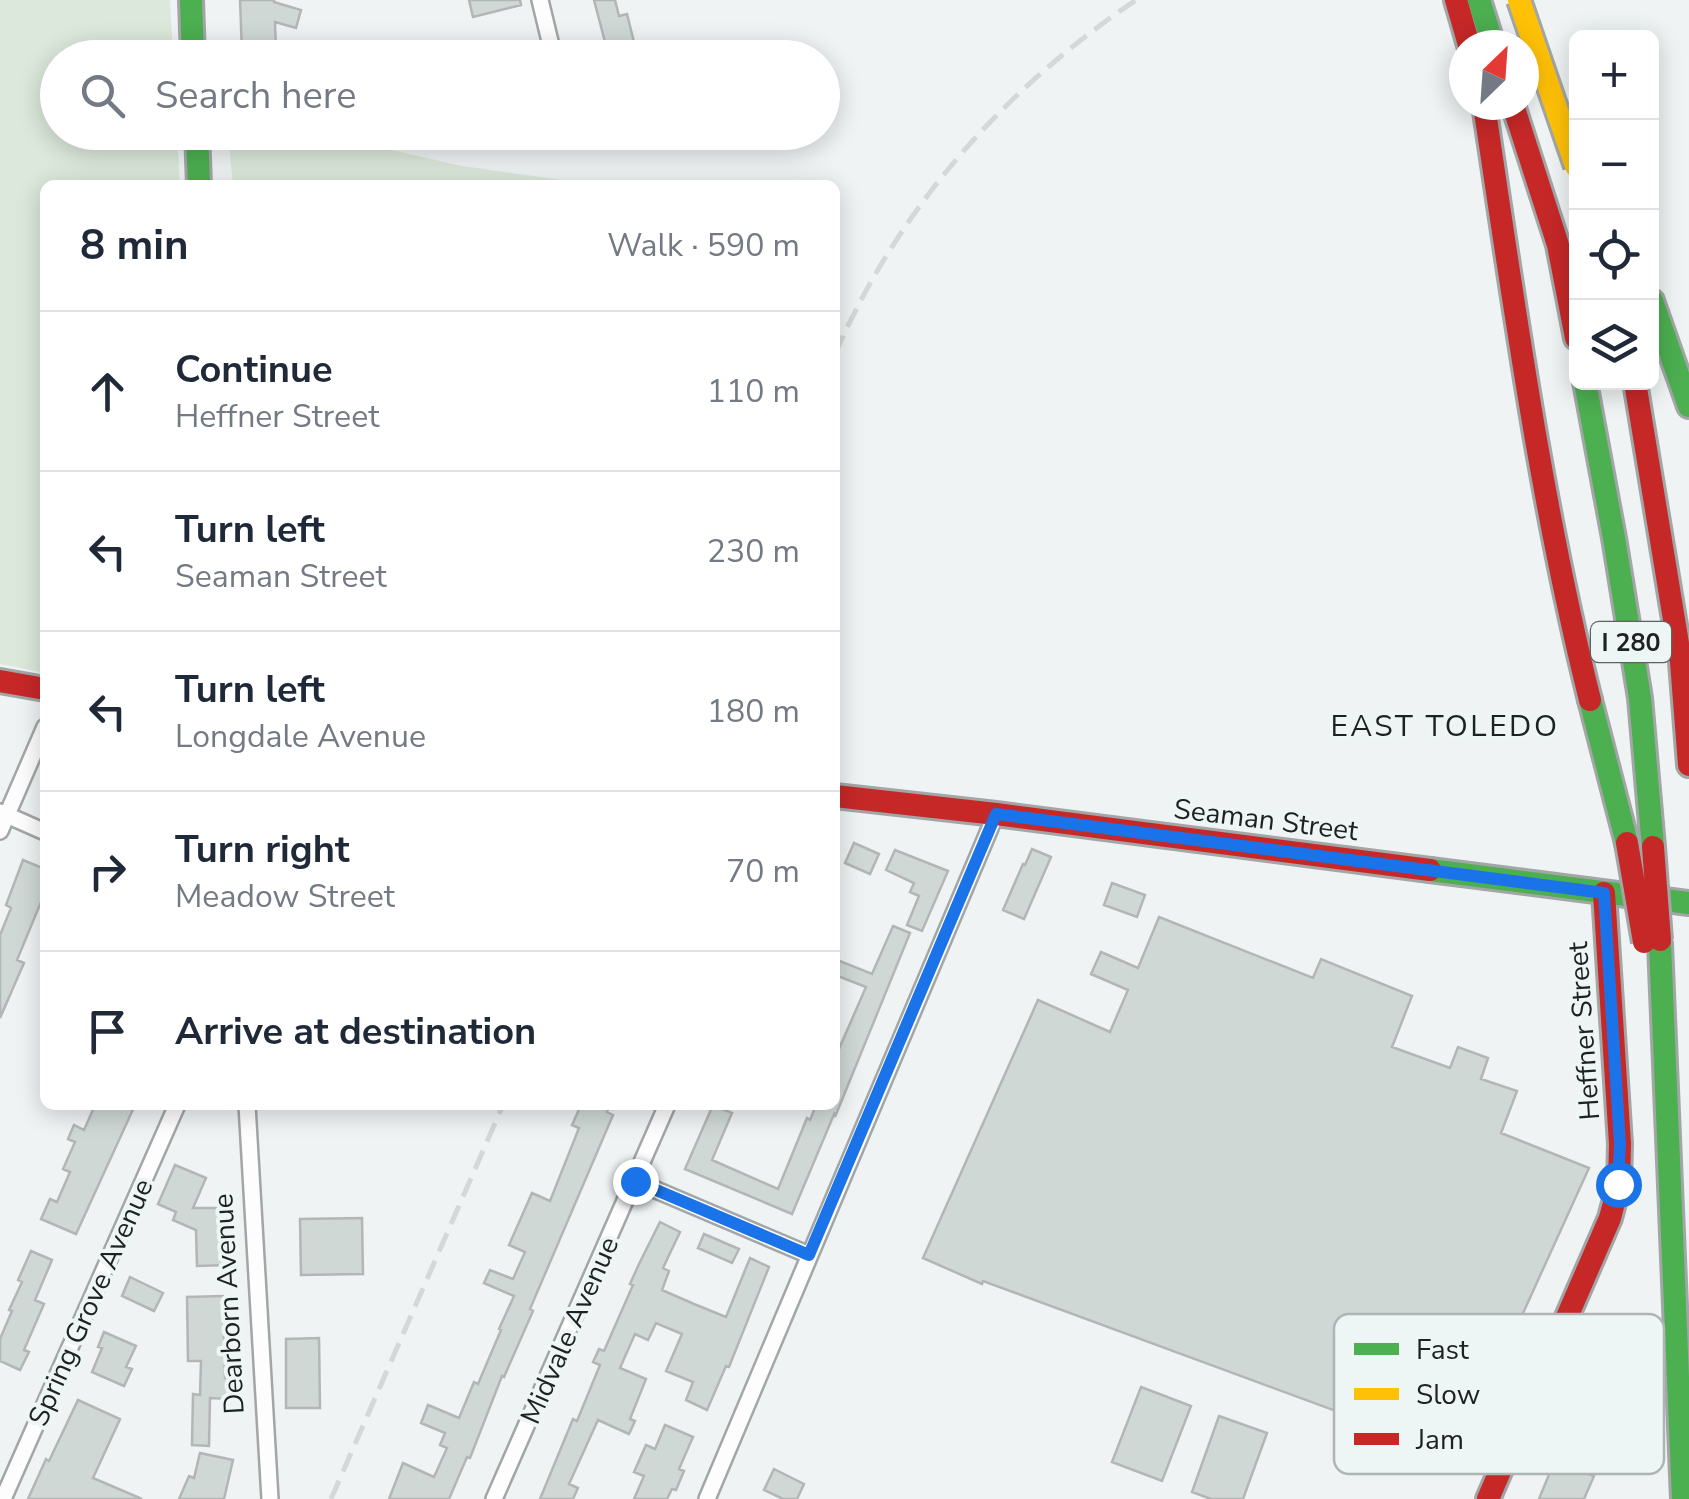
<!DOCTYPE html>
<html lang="en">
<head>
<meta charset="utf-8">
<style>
	body { margin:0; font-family:"Nunito Sans",sans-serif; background:#f6f6f7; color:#1f2937 }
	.controls { position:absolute; right:30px; top:30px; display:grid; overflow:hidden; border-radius:15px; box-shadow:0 5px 25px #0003 }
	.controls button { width:90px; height:90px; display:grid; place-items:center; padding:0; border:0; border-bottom:2px solid #e0e1e3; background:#fff; color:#1f2937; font:50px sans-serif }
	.compass { position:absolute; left:1449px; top:30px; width:90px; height:90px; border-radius:50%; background:#fff; box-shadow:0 5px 25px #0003; rotate:25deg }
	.stop { position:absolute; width:30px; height:30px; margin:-22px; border:8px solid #1a73e8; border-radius:50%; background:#fff }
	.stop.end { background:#1a73e8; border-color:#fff; box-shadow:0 2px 10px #0008 }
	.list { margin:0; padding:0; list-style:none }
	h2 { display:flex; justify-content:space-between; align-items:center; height:130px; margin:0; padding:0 40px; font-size:42px }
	h2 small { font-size:32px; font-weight:400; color:#747a83 }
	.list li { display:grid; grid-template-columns:65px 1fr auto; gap:30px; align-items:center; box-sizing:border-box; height:160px; padding:0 40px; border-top:2px solid #e0e1e3 }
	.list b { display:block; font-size:38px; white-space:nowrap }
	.list p { margin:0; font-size:32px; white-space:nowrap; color:#747a83 }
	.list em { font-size:32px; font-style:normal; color:#747a83 }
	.icon { flex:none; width:55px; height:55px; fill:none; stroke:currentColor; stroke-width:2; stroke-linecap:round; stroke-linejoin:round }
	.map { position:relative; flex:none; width:1689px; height:1499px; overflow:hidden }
	.search { position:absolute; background:#fff; box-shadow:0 5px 25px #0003; left:40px; top:40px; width:800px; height:110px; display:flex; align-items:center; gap:25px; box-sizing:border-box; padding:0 35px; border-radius:55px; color:#747a83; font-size:38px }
	.panel { position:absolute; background:#fff; box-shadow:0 5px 25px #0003; left:40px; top:180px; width:800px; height:930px; border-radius:15px }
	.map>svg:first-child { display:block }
	.green { fill:#dce8dc }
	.building { fill:#cfd8d5; stroke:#b4b6b6; stroke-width:2.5 }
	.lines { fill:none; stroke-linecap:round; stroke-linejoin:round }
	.street-casing { stroke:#a3a6a6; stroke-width:20 }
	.fast-casing { stroke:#a3a6a6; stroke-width:28 }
	.jam-casing { stroke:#a3a6a6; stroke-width:28 }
	.street { stroke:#fdfdfd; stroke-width:15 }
	.fast { stroke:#4caf50; stroke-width:22 }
	.jam { stroke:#c62828; stroke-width:22 }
	.rail { stroke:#d6d7d7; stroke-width:5; stroke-dasharray:20 10; stroke-linecap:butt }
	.slow-bridge-casing { stroke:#a3a6a6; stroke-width:28; stroke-linecap:butt }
	.jam-bridge-casing { stroke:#a3a6a6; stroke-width:28; stroke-linecap:butt }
	.slow-bridge { stroke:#ffc107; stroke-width:22 }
	.jam-bridge { stroke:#c62828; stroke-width:22 }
	.route { stroke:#1a73e8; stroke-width:12 }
	.labels { text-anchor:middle; stroke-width:8; stroke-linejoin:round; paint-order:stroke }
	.shield { fill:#edf5f5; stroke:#5c6161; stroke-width:2.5 }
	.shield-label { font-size:25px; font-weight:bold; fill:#1e2121 }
	.street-label { font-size:28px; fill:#1e2121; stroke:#edf5f5 }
	.neighbourhood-label { font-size:30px; letter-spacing:2.5px; fill:#1e2121; stroke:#edf5f5 }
	.key { fill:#edf5f5; stroke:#afb5b5; stroke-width:2.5 }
	.key-label { font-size:28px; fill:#1e2121 }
</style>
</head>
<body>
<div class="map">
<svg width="1689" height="1499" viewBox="0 0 1689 1499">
	<rect width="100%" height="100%" fill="#eff3f3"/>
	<!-- green -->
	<path class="green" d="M0 0H170L173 57 58 58V132L177 133 180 185H45V673L0 664Z
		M228 133H316L462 166 597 185H233Z"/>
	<!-- building -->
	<path class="building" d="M240 0H274V2L301 10 296 28 275 22 276 50 242 52Z
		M469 0H520L521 5 473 17Z
		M594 0H615L619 16 627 14 636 50 609 57Z
		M854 843 879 854 870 874 845 863Z
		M1032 849 1051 857 1024 919 1003 910 1023 864 1025 865Z
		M895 850 948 871 922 931 907 925 919 896 910 892 914 883 886 870Z
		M23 860 45 869V904L41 902 17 960 24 963 0 1018V935L11 908 6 905Z
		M1112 883 1145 895 1137 917 1104 905Z
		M1159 917 1313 978 1321 959 1412 996 1392 1047 1450 1068 1458 1047 1488 1058 1481 1079 1517 1091 1501 1133 1589 1168 1458 1456 983 1281 982 1284 923 1258 1038 1000 1110 1032 1128 990 1091 974 1101 952 1138 968Z
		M893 926 910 933 835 1117V1112L792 1214 685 1169 713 1105 732 1113 712 1160 778 1189 807 1118 810 1120 816 1105H835V1058L866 987 835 975V959L872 974Z
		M95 1105H135L76 1234 41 1219 50 1199 57 1202 70 1172 63 1169 75 1142 68 1139 74 1125 84 1130Z
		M581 1105H610L607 1112 613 1115 530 1309 533 1311 504 1377 502 1376 470 1458 467 1457 449 1499H389L403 1463 434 1477 447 1448 440 1445 445 1433 421 1423 428 1405 459 1418 474 1382 478 1384 501 1330 499 1329 514 1296 484 1283 490 1270 513 1279 525 1252 509 1245 532 1193 550 1201 579 1128 572 1125Z
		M175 1165 206 1178 193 1208H226L228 1265 197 1266 196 1230 173 1220 176 1212 158 1204Z
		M362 1218 363 1274 301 1275 300 1219Z
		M660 1222 680 1232 663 1268 669 1271 662 1290 694 1304 726 1317 750 1258 769 1267 729 1367 726 1366 707 1410 686 1400 693 1382 666 1371 682 1334 656 1323 648 1340 635 1334 620 1368 646 1379 630 1419 635 1421 629 1434 598 1420 569 1484 578 1488 573 1499H540L573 1419 577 1421 600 1365 593 1362 599 1349 604 1351 633 1285 630 1284 639 1264Z
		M704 1234 739 1249 732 1263 698 1248Z
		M31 1251 52 1260 35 1300 44 1304 24 1350 29 1352 20 1370 0 1361V1339L12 1311 9 1310 22 1282 18 1280Z
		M130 1277 163 1293 154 1311 122 1296Z
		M223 1296 225 1378 230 1379 229 1399 210 1398 209 1446 192 1445 193 1394 200 1395 201 1361H188L187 1297Z
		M104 1332 136 1346 126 1367 132 1369 124 1386 92 1372 102 1348 98 1347Z
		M319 1338 320 1408H286V1339Z
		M1588 1386 1608 1395 1583 1452 1590 1456 1583 1472 1594 1476 1584 1499H1539L1566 1433 1563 1432 1569 1418 1565 1416 1572 1400 1580 1404Z
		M1141 1387 1191 1406 1162 1481 1112 1462Z
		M78 1400 120 1419 93 1478 142 1499H28L46 1459 49 1461Z
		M1219 1416 1267 1433 1243 1499H1211L1192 1492Z
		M665 1425 693 1437 679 1469 684 1471 676 1490 672 1489 667 1499H634L644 1476 634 1472 646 1445 655 1449Z
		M200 1453 233 1460 224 1499H179L189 1476 194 1478Z
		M774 1469 804 1484 797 1499H783L764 1490Z"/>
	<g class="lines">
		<!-- street casing -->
		<g class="street-casing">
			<path id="street" d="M540 0 554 58
				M0 812 45 832
				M0 831 45 727
				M247 1105 270 1499
				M635 1181 809 1255
				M3 1499 177 1105
				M494 1499 667 1105
				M707 1499 996 814"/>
		</g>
		<!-- fast casing -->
		<g class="fast-casing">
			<path id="fast" d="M191 0 193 58
				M1479 0 1493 45
				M197 132 199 185
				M1652 301 1689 406
				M1585 382 1614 538 1640 698 1653 847
				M1590 700 1627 843
				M1430 870 1689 903
				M1660 944 1683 1499"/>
		</g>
		<!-- jam casing -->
		<g class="jam-casing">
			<path id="jam" d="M1456 0 1469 45
				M1484 105C1514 304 1541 504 1590 700
				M1513 105 1558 245 1576 338
				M1635 382 1681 662 1689 765
				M0 681 45 689
				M835 796 996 814 1430 870
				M1488 1499 1610 1218 1619 1184 1620 1144 1604 893"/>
		</g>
		<!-- street -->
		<use href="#street" class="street"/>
		<!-- fast -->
		<use href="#fast" class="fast"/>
		<!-- jam -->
		<use href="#jam" class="jam"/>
		<!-- rail -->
		<path class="rail" d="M835 354C899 207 1004 89 1136 0
			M331 1499 503 1105"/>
		<!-- slow-bridge casing -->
		<g class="slow-bridge-casing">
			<path id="slow-bridge" d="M1519 0 1576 166"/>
		</g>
		<!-- jam-bridge casing -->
		<g class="jam-bridge-casing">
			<path id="jam-bridge" d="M1627 843 1644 942
				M1653 847 1660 940"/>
		</g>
		<!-- slow-bridge -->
		<use href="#slow-bridge" class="slow-bridge"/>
		<!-- jam-bridge -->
		<use href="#jam-bridge" class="jam-bridge"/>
	</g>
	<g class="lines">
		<!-- route -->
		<path class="route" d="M635 1181 809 1255 996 814 1604 893 1620 1144 1618 1184"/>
	</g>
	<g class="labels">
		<!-- shield labels -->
		<rect class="shield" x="1591" y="622" width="80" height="40" rx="8"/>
		<g class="shield-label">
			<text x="1631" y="651">I 280</text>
		</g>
		<!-- street labels -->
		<g class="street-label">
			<text transform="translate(1266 819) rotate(7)" y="10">Seaman Street</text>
			<text transform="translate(1583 1031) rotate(-94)" y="10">Heffner Street</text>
			<text transform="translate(90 1302) rotate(-66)" y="10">Spring Grove Avenue</text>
			<text transform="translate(228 1304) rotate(-93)" y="10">Dearborn Avenue</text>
			<text transform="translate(569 1330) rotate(-66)" y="10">Midvale Avenue</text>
		</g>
		<!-- neighbourhood labels -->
		<g class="neighbourhood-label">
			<text x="1445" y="736">EAST TOLEDO</text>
		</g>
	</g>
	<!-- legend -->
	<rect x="1334" y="1314" width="330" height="160" rx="15" class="key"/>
	<rect x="1354" y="1343" width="45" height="12" fill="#4caf50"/>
	<rect x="1354" y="1388" width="45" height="12" fill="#ffc107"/>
	<rect x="1354" y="1433" width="45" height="12" fill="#c62828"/>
	<g class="key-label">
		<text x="1416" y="1359">Fast</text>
		<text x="1416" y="1404">Slow</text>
		<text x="1416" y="1449">Jam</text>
	</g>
</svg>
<div class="controls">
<button>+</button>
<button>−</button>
<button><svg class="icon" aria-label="locate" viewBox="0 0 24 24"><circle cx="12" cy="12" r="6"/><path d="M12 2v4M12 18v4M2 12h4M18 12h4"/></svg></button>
<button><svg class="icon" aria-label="layers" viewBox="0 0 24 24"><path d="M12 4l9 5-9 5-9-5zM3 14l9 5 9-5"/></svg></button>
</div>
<svg class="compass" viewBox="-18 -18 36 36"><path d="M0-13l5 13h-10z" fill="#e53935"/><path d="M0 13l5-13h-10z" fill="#747a83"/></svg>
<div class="stop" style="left:1618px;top:1184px"></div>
<div class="stop end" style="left:635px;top:1181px"></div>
<div class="search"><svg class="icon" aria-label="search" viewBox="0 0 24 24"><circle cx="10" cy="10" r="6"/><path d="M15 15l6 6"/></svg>Search here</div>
<section class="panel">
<h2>8 min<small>Walk · 590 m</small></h2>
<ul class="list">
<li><svg class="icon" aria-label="ahead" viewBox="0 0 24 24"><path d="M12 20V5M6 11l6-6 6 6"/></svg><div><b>Continue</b><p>Heffner Street</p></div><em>110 m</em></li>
<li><svg class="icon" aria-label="left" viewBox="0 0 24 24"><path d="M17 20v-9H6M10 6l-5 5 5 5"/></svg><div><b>Turn left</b><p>Seaman Street</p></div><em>230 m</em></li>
<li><svg class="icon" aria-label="left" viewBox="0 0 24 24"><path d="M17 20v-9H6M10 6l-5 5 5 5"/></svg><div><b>Turn left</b><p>Longdale Avenue</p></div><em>180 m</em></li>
<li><svg class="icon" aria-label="right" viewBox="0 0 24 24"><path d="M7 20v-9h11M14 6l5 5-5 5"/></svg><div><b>Turn right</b><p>Meadow Street</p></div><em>70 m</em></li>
<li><svg class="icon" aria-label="arrive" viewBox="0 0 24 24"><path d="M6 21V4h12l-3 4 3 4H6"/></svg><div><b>Arrive at destination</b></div></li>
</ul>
</section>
</div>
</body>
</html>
